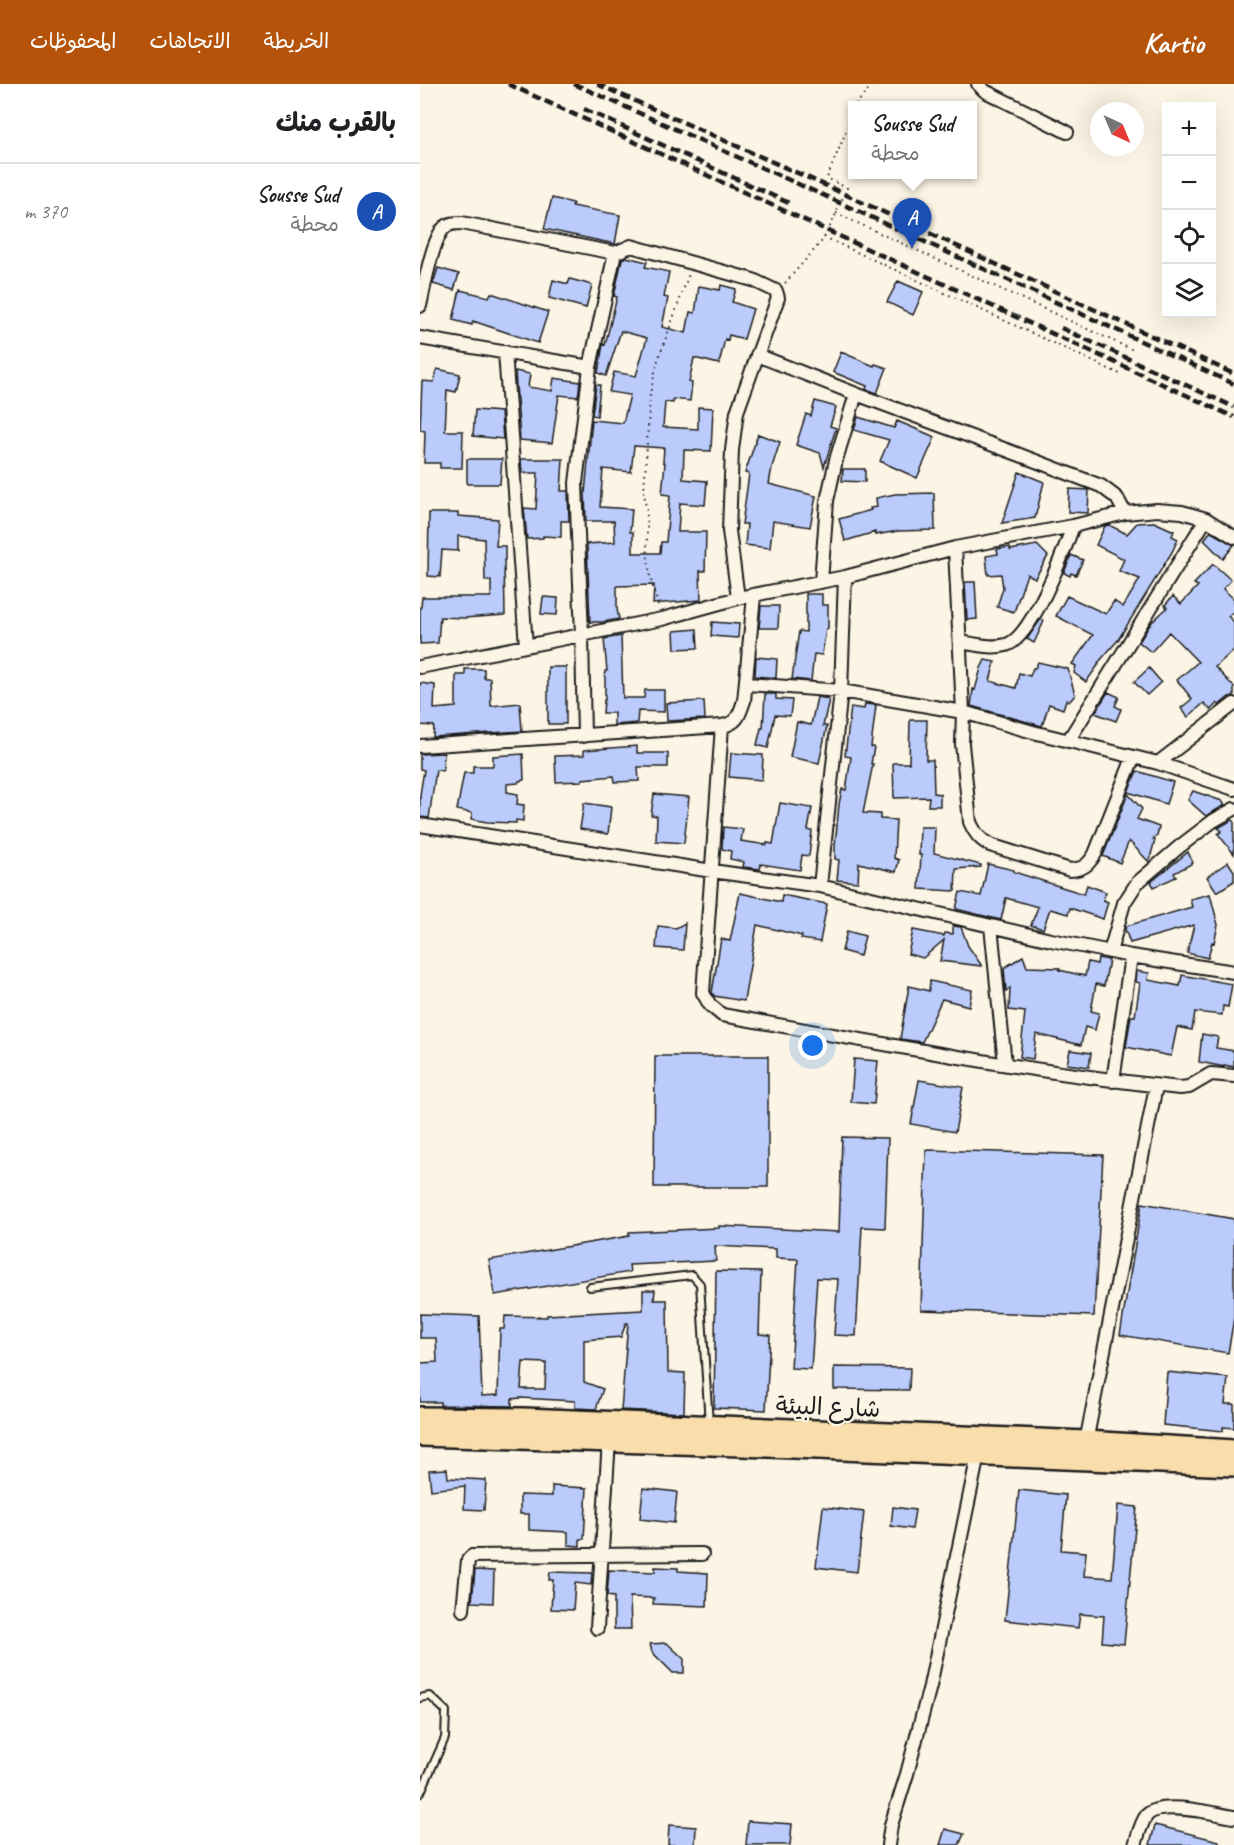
<!DOCTYPE html>
<html lang="ar">
<head>
<meta charset="utf-8">
<style>
	body { margin:0; font-family:Caveat,"Playpen Sans Arabic",sans-serif; background:#f2f2f2; color:#202124; direction:rtl }
	.controls { position:absolute; right:18px; top:18px; display:grid; overflow:hidden; border-radius:0px; box-shadow:0 6px 24px #0002 }
	.controls button { width:54px; height:54px; display:grid; place-items:center; padding:0; border:0; border-bottom:2px solid #e0e0e0; background:#fff; color:#202124; font:30px sans-serif }
	.compass { position:absolute; left:670px; top:18px; width:54px; height:54px; border-radius:50%; background:#fff; box-shadow:0 6px 24px #0002; rotate:136deg }
	.you { position:absolute; left:393px; top:962px; width:21px; height:21px; margin:-15px; border:4px solid #fff; border-radius:50%; background:#1a73e8; box-shadow:0 0 0 9px #1a73e833 }
	.badge { display:grid; place-items:center; width:39px; height:39px; border-radius:50%; background:#b45309; color:#fff; font-size:20px; font-weight:700 }
	.pin { position:absolute; translate:-50% -50px; filter:drop-shadow(0 2px 3px #0008) }
	.pin::after { content:''; position:absolute; top:32px; width:21px; height:18px; background:inherit; clip-path:polygon(0 0,100% 0,50% 100%) }
	.popup { position:absolute; left:428px; top:17px; width:129px; height:78px; box-sizing:border-box; display:grid; place-content:center; border-radius:0px; background:#fff; filter:drop-shadow(0 2px 4px #0005); font-size:20px; white-space:nowrap; color:#757577 }
	.popup b { font-size:22px; color:#202124 }
	.popup::after { content:''; position:absolute; left:50%; top:100%; margin-left:-12px; border:12px solid transparent; border-top-color:#fff }
	.list { margin:0; padding:0; list-style:none }
	h2 { display:flex; justify-content:space-between; align-items:center; height:78px; margin:0; padding:0 24px; font-size:26px }
	h2 small { font-size:20px; font-weight:400; color:#757577 }
	.list li { display:grid; grid-template-columns:39px 1fr auto; gap:18px; align-items:center; box-sizing:border-box; height:96px; padding:0 24px; border-top:2px solid #e0e0e0 }
	.list b { display:block; font-size:22px; white-space:nowrap }
	.list p { margin:0; font-size:20px; white-space:nowrap; color:#757577 }
	.list em { font-size:20px; font-style:normal; color:#757577 }
	.icon { flex:none; width:33px; height:33px; fill:none; stroke:currentColor; stroke-width:2; stroke-linecap:round; stroke-linejoin:round }
	.map { position:relative; flex:none; width:814px; height:1761px; overflow:hidden; direction:ltr }
	header { display:flex; align-items:center; gap:36px; box-sizing:border-box; height:84px; padding:0 30px; background:#b45309; color:#fff }
	header strong { font-size:28px }
	nav { display:flex; gap:33px; margin-inline-start:auto; font-size:21px }
	main { display:flex }
	aside { flex:1; background:#fff }
	.map>svg:first-child { display:block }
	.building { fill:#bbccfc; stroke:#1c1c1c; stroke-width:1.5; fill-rule:evenodd }
	.lines { fill:none; stroke-linecap:round; stroke-linejoin:round }
	.lane-casing { stroke:#1c1c1c; stroke-width:10 }
	.street-casing { stroke:#1c1c1c; stroke-width:16 }
	.highway-casing { stroke:#1c1c1c; stroke-width:26 }
	.path { stroke:#1c1c1c; stroke-width:2; stroke-dasharray:1.5 4.5; stroke-linecap:butt }
	.lane { stroke:#fcf5e5; stroke-width:6 }
	.street { stroke:#fcf5e5; stroke-width:12 }
	.highway { stroke:#f9deab; stroke-width:21 }
	.rail { stroke:#1c1c1c; stroke-width:4.5; stroke-dasharray:9 4.5; stroke-linecap:butt }
	.labels { text-anchor:middle; stroke-width:4.5; stroke-linejoin:round; paint-order:stroke }
	.street-label { font-size:24px; fill:#1c1c1c; stroke:#fcf5e5 }
</style>
</head>
<body>
<header>
<strong>Kartio</strong>
<nav><a>الخريطة</a><a>الاتجاهات</a><a>المحفوظات</a></nav>
</header>
<main>
<div class="map">
<svg width="814" height="1761" viewBox="0 0 814 1761">
	<rect width="100%" height="100%" fill="#fcf5e5"/>
	<filter id="ink" filterUnits="userSpaceOnUse"><feTurbulence type="fractalNoise" baseFrequency=".0167" numOctaves="2"/><feDisplacementMap in="SourceGraphic" scale="12" xChannelSelector="R" yChannelSelector="G"/><feConvolveMatrix kernelMatrix="1 2 1 2 8 2 1 2 1" color-interpolation-filters="sRGB"/></filter>
	<g filter="url(#ink)">
		<!-- building -->
		<path class="building" d="M132 114 153 119 152 122 200 131 195 160 124 145Z
			M206 173 227 178 225 183 249 188 244 213 248 214 242 243 266 249 270 228 275 229 279 202 300 206 301 201 316 205 312 218 333 225 324 255 309 251 308 256 305 255 299 280 274 274 269 298 272 299 270 317 253 315V319L245 318 243 343 278 345V323L293 324 291 367 264 366 263 395 287 397 285 421 260 419 258 448H286L285 487H280L281 516 233 520 234 501 197 502V525L199 535 183 538H170L167 460 195 458 194 437H166L165 409 172 336 203 339 210 311 189 308 194 288 216 292 227 254 201 247 186 292 178 289 183 260 185 261 197 213 194 212 202 175ZM214 362 244 364 243 378 245 379 242 410 250 411 246 458H241L240 469H213V448H210L212 425 180 423 183 385 211 388Z
			M18 184 39 190 34 206 13 200Z
			M150 195 172 201 166 224 129 214 133 196 148 200Z
			M478 197 503 208 493 231 467 218Z
			M40 206 69 213 71 209 128 228 118 259 53 237 52 241 33 236Z
			M421 268 454 282 455 280 467 284 457 309 446 305 447 302 413 288Z
			M17 285 40 290 36 308 27 306 25 347H43L42 384H20V379H4L5 347 0 346 2 297 14 298Z
			M95 287 110 290 108 303 132 307 134 294 160 298 158 313 139 311 132 359 100 356Z
			M176 301H180L177 332 172 331Z
			M395 317 416 323 410 342 416 344 404 383 400 369 376 361 386 330 391 332Z
			M55 326 81 328 83 355 53 352Z
			M438 333 474 344 477 337 515 353 497 394 460 377 469 356 434 346Z
			M338 350 360 358 352 383 349 400 396 412 390 443 353 437 350 464 325 461 327 440H322L329 390 325 389Z
			M47 375H82L80 400H47Z
			M101 375H143L141 407H148L149 437H141V453L123 452V454L107 455 104 424 116 425 118 389H102Z
			M423 385H445V398L422 397Z
			M599 388 624 398 615 434 582 439Z
			M649 405 669 406 668 429 648 428Z
			M514 409 515 446 478 447 455 451V448L425 457 419 435 451 426 450 424 457 423 456 414 475 410Z
			M9 429H38V432L78 435 76 462H85V476H84L85 531 44 534 20 533 18 559 0 560V523H1L2 513H71V497H65L64 455 38 452V467L22 466 20 493 8 492Z
			M734 438 754 447 752 452 758 455 752 468 698 556 678 579 679 580 666 598 654 589 656 582 652 580 673 551 636 532 647 512 686 530 694 517 703 523 720 495 699 487 704 475 676 461 685 442 689 441 707 450 717 439Z
			M791 448 814 461 803 475 784 456 789 449Z
			M617 461 628 472 615 494 607 490 594 528 577 523 583 504 581 490 568 491 566 472 578 470 577 465 590 463V466Z
			M651 471 663 476 656 491 651 489 650 492 644 489Z
			M793 480 811 496 803 505 814 515V527L808 532 814 538V566L795 583 814 603V612L809 613 799 621 797 619 791 626 784 619 768 633 761 624 772 615 757 596 778 578 749 548 731 568 719 558 731 539 747 524 745 521 753 512 761 520 778 502 774 500Z
			M545 498H555L557 535 547 536Z
			M386 510H402V521H408V545H406L402 571 394 570 391 597 372 595 379 547 386 548Z
			M123 513 138 514 137 531 121 530Z
			M341 522H359L358 544H339Z
			M621 535 624 537 614 559 607 555Z
			M292 538 319 540 318 554 291 552Z
			M277 545 278 564 255 565 254 547Z
			M201 552 203 614H224L225 606H244V628L218 627 217 639 194 641V629H183L184 616H185V587H187L184 555Z
			M336 573 357 575 356 594 335 592Z
			M565 576 575 578 570 597 596 604 599 589 610 592 613 584H615L618 578 648 585 655 611 650 617 646 616 643 625 629 620 622 642 551 622 553 605 555 606 561 584Z
			M128 583H146V640H128Z
			M729 584 741 598 727 611 714 598Z
			M45 585H64V594H70L71 622 100 619 102 647 13 653 14 642 0 641V599L15 601 14 625 36 623V591H45Z
			M688 608 699 613 695 622 701 625 696 637 675 629Z
			M345 610H356V615L372 616 370 632 355 631 348 664 337 661 341 644H343Z
			M397 613 409 615 403 642H407L399 679 370 673 377 638 391 641Z
			M284 617 285 635 247 637 246 619Z
			M445 620 456 621 451 663H454L451 680H453L443 729 460 730V735L476 736 474 774 479 776 476 788 439 779 438 798 417 796 419 776 415 775V762L419 720 422 705 426 706 431 673 425 672 431 623 444 625Z
			M490 636H507L506 676H513L514 709 520 710V722H508L509 713 474 714 473 679H489Z
			M217 662V669H248V683H218L219 697 195 698 194 692 162 695V697L136 698 135 672 164 671V666Z
			M24 669 23 687 16 686 9 734 0 733V711L4 686 0 685V670Z
			M311 669 343 671 342 696 309 693Z
			M103 670 104 696 99 697 98 699 87 700V708L98 710 97 720 104 721 103 737 96 736V739L67 738 51 735 52 729 37 726 44 689H53V682H73V672Z
			M717 687 753 698 746 720 708 708Z
			M773 707 802 717 805 721 786 732 768 716Z
			M234 710 269 713 264 759 236 757 237 732 231 731Z
			M708 710 722 725 717 735 739 743 737 752 733 755 735 756 729 778 709 757 700 779 683 772Z
			M164 719 191 723 188 750 160 745Z
			M360 719 392 724 388 746 392 747 389 772 382 771 380 786 341 780 340 785 323 783 324 778 310 775 311 767 302 765 303 743 323 745 321 757 347 761V759L353 760Z
			M812 736 814 737V770L798 750 802 747 798 744Z
			M500 743H515L514 769 561 781V783L536 785 535 807 499 805 501 771H499Z
			M768 768 773 779 754 789 756 793 734 803 731 798Z
			M808 778 814 787V797L797 808 787 793Z
			M568 780 594 786V788L664 810 667 801 686 808 683 816 688 818 683 835 650 824 648 830 630 825 623 845 611 841 618 823 586 814 581 836 536 825 540 808 561 812Z
			M320 809 361 818 362 811 407 820 400 858 381 855 382 852 337 841 324 917 294 912 292 908 301 855 310 857Z
			M790 810 798 841 794 859 792 858 788 874 767 869 774 841 710 859 705 845 706 842 772 823 770 815Z
			M265 839 263 866 236 864 238 842 256 844Z
			M533 842 541 843 548 862 562 882 520 877 524 856 503 874 488 870 493 846 524 852 525 849 533 850Z
			M427 847 445 852 440 872 422 867Z
			M603 872 607 883 640 884 639 886 665 892 668 878 677 880 678 874 689 876 684 902 676 900 671 927 679 929 675 946 665 943 661 961 616 950 613 975 600 973 605 928 589 926 590 904 586 907 584 884Z
			M717 887 729 889 728 896 760 902 762 891 812 900 808 923 803 922 802 931 775 928 772 946 757 943 751 972 706 963 711 932H715L720 899 716 898Z
			M510 897 552 906 549 922 522 915 502 958 480 955 489 902 509 907Z
			M782 950 798 953 796 964 814 967V983L804 981V983L800 982 779 978Z
			M650 966 671 969 669 983 647 980Z
			M235 972H348V1103H234Z
			M434 975 458 977 454 1020 431 1018Z
			M499 996 543 1003 535 1048 491 1040Z
			M422 1053 468 1054 465 1144 442 1143 436 1252 414 1251 418 1195 397 1194 391 1285 371 1284 378 1175 356 1174V1165L295 1162 296 1177 209 1181 210 1188 75 1211 69 1176 209 1152V1148L299 1144V1142L419 1148Z
			M506 1066 683 1071 674 1232 501 1226Z
			M722 1119 814 1135V1234L808 1269 700 1251Z
			M296 1187 341 1188 339 1250 350 1251 346 1326 294 1324Z
			M223 1206H235L234 1216H247L248 1288 265 1289 264 1329 201 1326 208 1239H206L201 1253 164 1256V1298L183 1305 176 1325 155 1324V1317L100 1314 92 1315V1322L20 1321V1318H0V1279L17 1278 16 1254H0V1230L59 1232 62 1312 78 1311 80 1245H84L85 1232 127 1233V1231L223 1226ZM103 1278 126 1279 125 1305H101Z
			M414 1283 490 1284 489 1306 414 1305Z
			M747 1288 808 1294 805 1320H814V1344L803 1343V1347L743 1341Z
			M27 1385 28 1394 66 1396 64 1426 44 1425 45 1402 11 1406 9 1386Z
			M132 1402 167 1404 164 1455H160V1462L148 1461V1448L109 1446V1430H100V1411L132 1412Z
			M223 1404 257 1408 254 1439 220 1435Z
			M599 1406 646 1411 641 1466 666 1468 664 1492 692 1494 698 1421 717 1423 704 1560 682 1558 684 1532 660 1530 658 1544 585 1536Z
			M403 1423 444 1428 437 1488 396 1483Z
			M473 1423 495 1426 492 1445 471 1442Z
			M235 1483 258 1484V1487L288 1489 287 1522 233 1520 234 1514 210 1513 211 1545H194V1513L187 1512 189 1486 235 1488Z
			M55 1486 74 1487 73 1519 52 1518Z
			M130 1488 172 1489 171 1501 155 1499 153 1526 131 1525 133 1496H129Z
			M247 1559 264 1575V1589H253L232 1568 230 1560Z
			M328 1737 372 1740 370 1761H326Z
			M249 1741 276 1743 275 1761H248Z
			M735 1741 799 1757 798 1761H730Z
			M525 1745 544 1750 539 1761H520Z"/>
		<g class="lines">
			<!-- lane casing -->
			<g class="lane-casing">
				<path id="lane" d="M170 1203 272 1191 280 1200 289 1340
					M0 1614 10 1612 26 1627 25 1654 0 1710"/>
			</g>
			<!-- street casing -->
			<g class="street-casing">
				<path id="street" d="M558 0 565 7 647 48
					M0 222C4 204 12 156 24 144 29 139 35 139 42 139L195 169 211 162 333 196 356 207 358 214 317 328 312 366 309 447 318 514
					M0 254 170 283
					M85 268 106 562
					M337 271 436 310 416 376 407 417 401 498
					M436 310 600 371 681 402 697 414 705 429
					M535 464 543 628 613 648 738 679 814 705
					M334 512 324 617C319 631 318 639 302 642L283 909 290 921 302 931C455 958 607 988 760 1004L769 1003 791 990 814 992
					M540 558C555 560 572 565 586 561 612 554 644 467 653 442
					M0 583 242 535 318 514 425 493 535 464 653 442 705 429 737 426 762 428 786 435 814 453
					M327 600 421 607 543 628 542 660 550 738C555 749 559 755 570 761L650 786C664 785 668 781 675 770L713 674
					M164 652 162 551 156 399 170 283 195 169
					M648 657 786 435
					M0 662 302 642
					M738 679 814 620
					M0 741 292 787 400 802 631 856 711 872 814 888
					M400 802 421 607 425 493
					M571 842 585 980
					M690 868 704 819 717 799 759 763 793 737 814 725
					M693 997 711 872
					M666 1358 736 1002
					M43 1526 48 1476 52 1472 282 1470
					M177 1544 189 1356
					M468 1761 471 1741 487 1690 510 1602 558 1371
					M715 1761C718 1752 721 1738 727 1731 741 1716 796 1730 814 1733"/>
			</g>
			<!-- highway casing -->
			<g class="highway-casing">
				<path id="highway" d="M0 1334 104 1335 666 1358 814 1367
					M0 1351 322 1361 814 1381"/>
			</g>
			<!-- path -->
			<path class="path" d="M436 21 438 18 453 0
				M416 129 713 266
				M404 153 702 291
				M365 199 402 157 412 139 427 104 407 94 432 33
				M238 521 230 493 227 464V433L224 408 230 310 237 279 269 190"/>
			<!-- lane -->
			<use href="#lane" class="lane"/>
			<!-- street -->
			<use href="#street" class="street"/>
			<!-- highway -->
			<use href="#highway" class="highway"/>
			<!-- rail -->
			<path class="rail" d="M88 0 814 333
				M154 0 405 112 814 300
				M177 0 409 103 814 290
				M164 25 371 120
				M641 244 814 323"/>
		</g>
	</g>
	<g class="labels">
		<!-- street labels -->
		<g class="street-label">
			<text transform="translate(408 1323) rotate(2)" y="8">شارع البيئة</text>
		</g>
	</g>
</svg>
<div class="controls">
<button>+</button>
<button>−</button>
<button><svg class="icon" aria-label="locate" viewBox="0 0 24 24"><circle cx="12" cy="12" r="6"/><path d="M12 2v4M12 18v4M2 12h4M18 12h4"/></svg></button>
<button><svg class="icon" aria-label="layers" viewBox="0 0 24 24"><path d="M12 4l9 5-9 5-9-5zM3 14l9 5 9-5"/></svg></button>
</div>
<svg class="compass" viewBox="-18 -18 36 36"><path d="M0-13l5 13h-10z" fill="#e53935"/><path d="M0 13l5-13h-10z" fill="#757577"/></svg>
<div class="you"></div>
<div class="pin badge" style="left:492px;top:164px;background:#1a4fb4">A</div>
<div class="popup"><b>Sousse Sud</b>محطة</div>
</div>
<aside>
<h2>بالقرب منك<small></small></h2>
<ul class="list">
<li><span class="badge" style="background:#1a4fb4">A</span><div><b>Sousse Sud</b><p>محطة</p></div><em>370 m</em></li>
</ul>
</aside>
</main>
</body>
</html>
